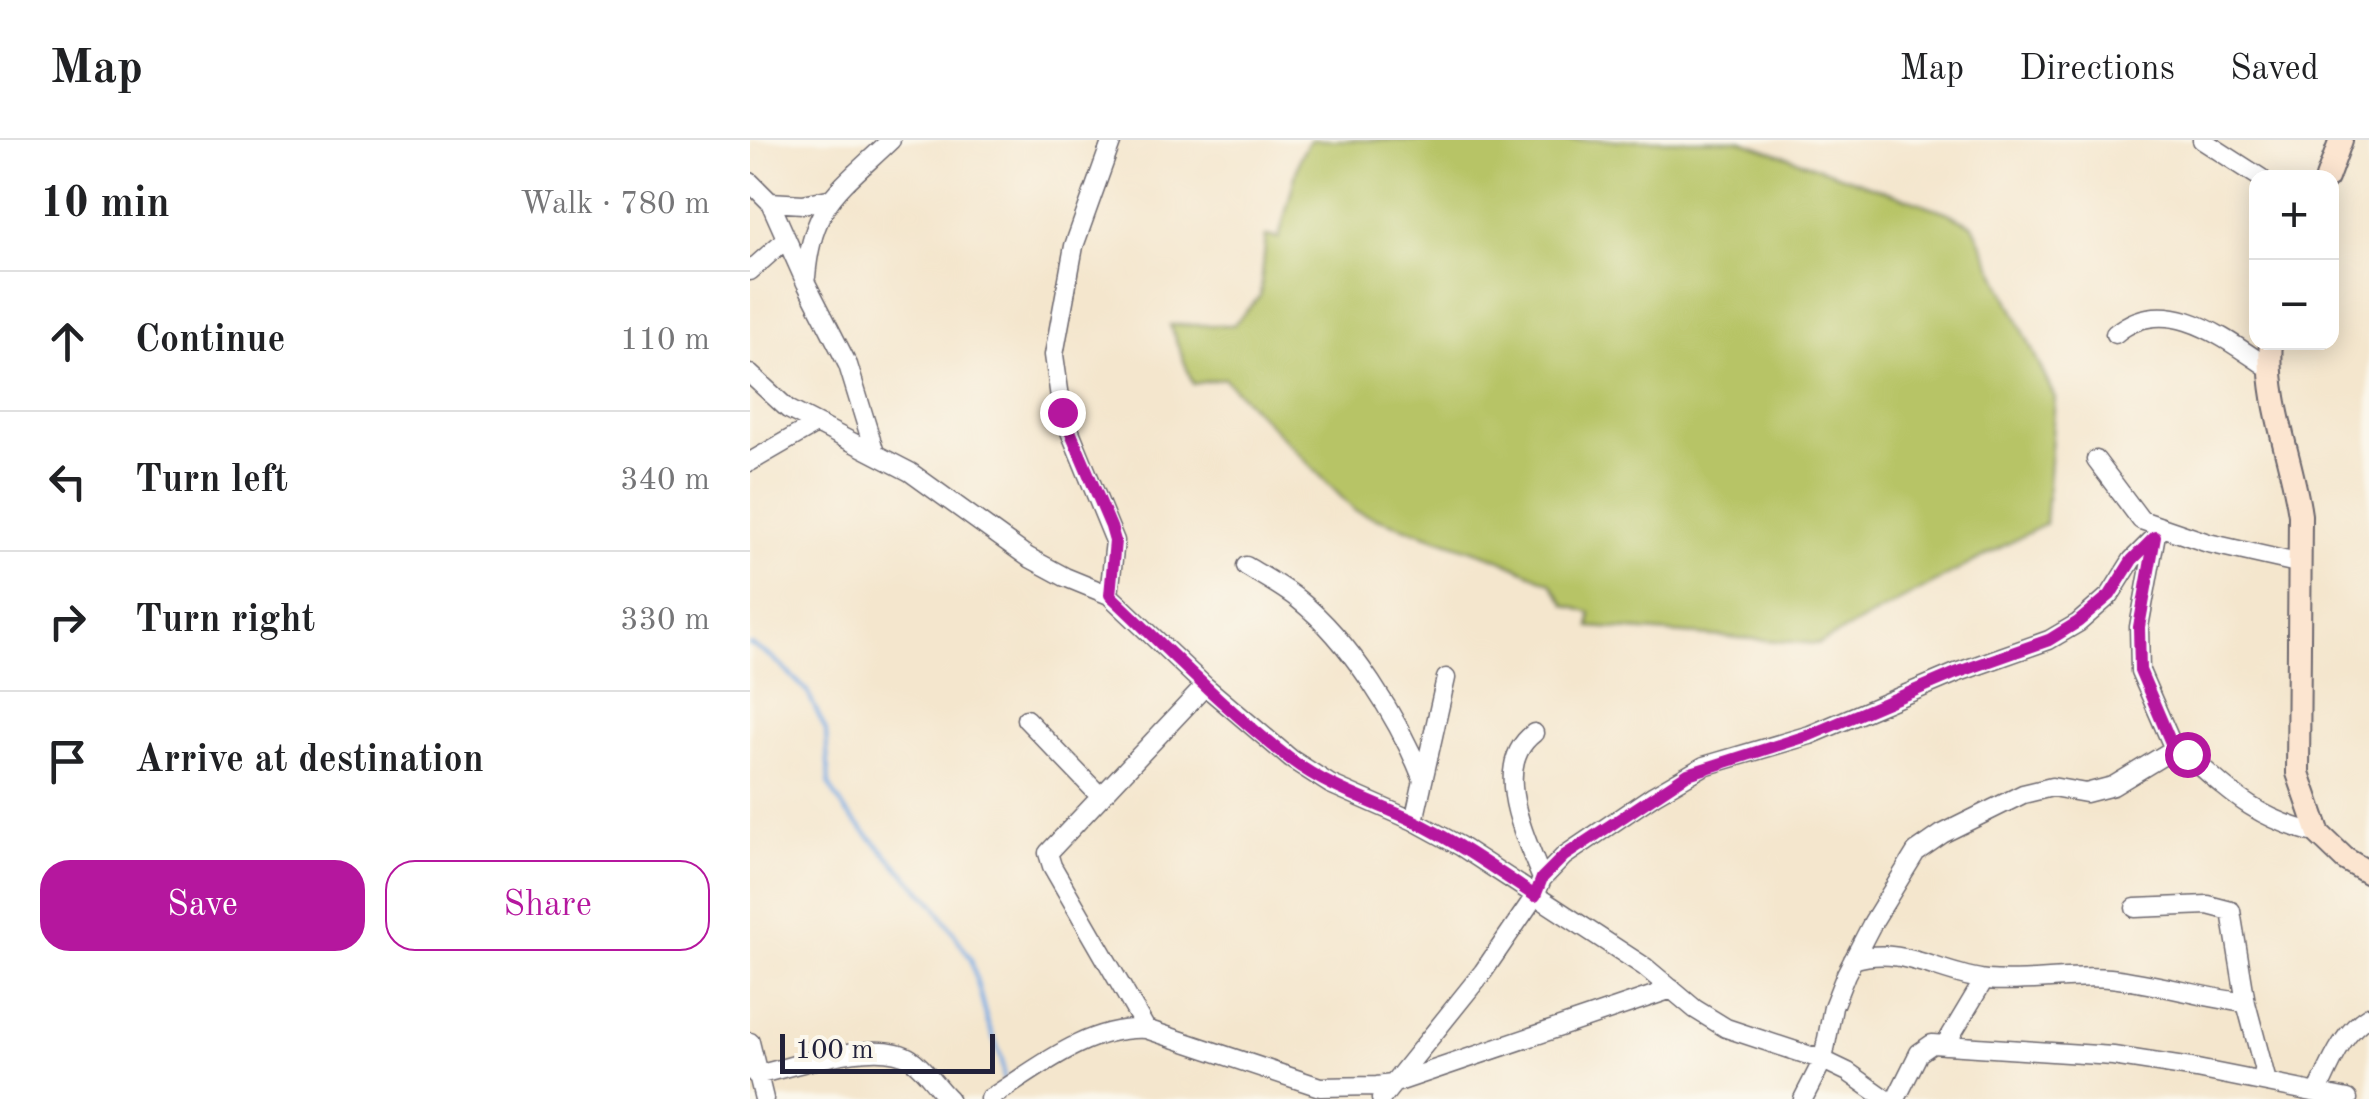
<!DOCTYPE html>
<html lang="en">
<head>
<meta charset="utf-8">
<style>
	body { margin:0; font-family:"Old Standard TT",serif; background:#f2f2f2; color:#202124 }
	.controls { position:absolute; right:30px; top:30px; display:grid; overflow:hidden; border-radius:20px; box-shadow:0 5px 25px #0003 }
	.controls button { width:90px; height:90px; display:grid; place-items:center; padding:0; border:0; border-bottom:2px solid #e0e0e0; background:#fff; color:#202124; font:50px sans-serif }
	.scale { position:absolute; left:30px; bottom:25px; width:215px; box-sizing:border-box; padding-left:10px; border:5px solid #22223b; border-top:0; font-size:28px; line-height:35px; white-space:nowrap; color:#22223b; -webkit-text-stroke:8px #fbf7ec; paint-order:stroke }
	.stop { position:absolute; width:30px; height:30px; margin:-22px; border:8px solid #b5179e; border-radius:50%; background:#fff }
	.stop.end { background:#b5179e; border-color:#fff; box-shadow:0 2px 10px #0008 }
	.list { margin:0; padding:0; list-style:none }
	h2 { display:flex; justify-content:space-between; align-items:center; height:130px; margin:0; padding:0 40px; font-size:42px }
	h2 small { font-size:32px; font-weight:400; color:#757577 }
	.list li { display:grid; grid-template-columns:65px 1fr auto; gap:30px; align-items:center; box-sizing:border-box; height:140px; padding:0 40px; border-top:2px solid #e0e0e0 }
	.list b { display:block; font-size:38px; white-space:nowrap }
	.list em { font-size:32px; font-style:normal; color:#757577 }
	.actions { display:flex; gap:20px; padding:30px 40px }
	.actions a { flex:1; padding:22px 0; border:2px solid #b5179e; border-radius:30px; text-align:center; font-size:35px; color:#b5179e }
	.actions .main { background:#b5179e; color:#fff }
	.icon { flex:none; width:55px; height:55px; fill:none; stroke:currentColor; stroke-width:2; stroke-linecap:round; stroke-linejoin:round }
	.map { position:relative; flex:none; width:1619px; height:959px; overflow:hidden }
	header { display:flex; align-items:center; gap:60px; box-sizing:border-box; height:140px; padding:0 50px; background:#fff; border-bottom:2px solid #e0e0e0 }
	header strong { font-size:48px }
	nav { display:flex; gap:55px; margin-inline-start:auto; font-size:35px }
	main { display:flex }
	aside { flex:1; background:#fff }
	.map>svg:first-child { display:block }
	.green { fill:#b7c466; stroke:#6c7350; stroke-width:2.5 }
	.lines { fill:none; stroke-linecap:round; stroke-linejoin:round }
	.stream { stroke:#76a9e2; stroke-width:4 }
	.street-casing { stroke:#6c676e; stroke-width:21 }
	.secondary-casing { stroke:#6c676e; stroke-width:26 }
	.street { stroke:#fff; stroke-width:18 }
	.secondary { stroke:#fce5d0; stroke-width:22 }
	.route { stroke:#b5179e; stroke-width:12 }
</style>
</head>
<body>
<header>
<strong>Map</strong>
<nav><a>Map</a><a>Directions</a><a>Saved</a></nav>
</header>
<main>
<aside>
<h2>10 min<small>Walk · 780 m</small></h2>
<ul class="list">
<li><svg class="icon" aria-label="ahead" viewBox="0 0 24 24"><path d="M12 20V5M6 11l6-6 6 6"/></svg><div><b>Continue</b></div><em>110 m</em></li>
<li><svg class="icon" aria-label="left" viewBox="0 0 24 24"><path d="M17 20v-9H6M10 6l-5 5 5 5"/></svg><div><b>Turn left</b></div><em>340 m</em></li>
<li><svg class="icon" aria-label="right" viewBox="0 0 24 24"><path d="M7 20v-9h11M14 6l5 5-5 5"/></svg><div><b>Turn right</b></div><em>330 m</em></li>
<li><svg class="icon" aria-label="arrive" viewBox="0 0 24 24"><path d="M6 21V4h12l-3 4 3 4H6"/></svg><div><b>Arrive at destination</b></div></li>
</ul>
<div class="actions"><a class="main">Save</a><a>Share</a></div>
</aside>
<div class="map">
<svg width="1619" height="959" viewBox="0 0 1619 959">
	<rect width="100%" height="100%" fill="#fbf7ec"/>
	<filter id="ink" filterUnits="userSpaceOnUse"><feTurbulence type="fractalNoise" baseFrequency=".01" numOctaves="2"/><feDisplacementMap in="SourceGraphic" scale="20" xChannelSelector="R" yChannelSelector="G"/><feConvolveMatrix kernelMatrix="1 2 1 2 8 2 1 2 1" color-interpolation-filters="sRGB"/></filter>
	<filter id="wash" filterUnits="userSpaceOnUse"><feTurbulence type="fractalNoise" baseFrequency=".0048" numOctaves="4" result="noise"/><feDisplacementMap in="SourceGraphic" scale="40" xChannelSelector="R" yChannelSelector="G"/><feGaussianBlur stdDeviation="2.25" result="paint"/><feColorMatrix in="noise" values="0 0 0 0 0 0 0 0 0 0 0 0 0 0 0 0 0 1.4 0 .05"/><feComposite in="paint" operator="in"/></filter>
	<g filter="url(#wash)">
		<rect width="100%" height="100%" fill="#f4e6cd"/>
		<!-- green -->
		<path class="green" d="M560 0H989L1196 72 1223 85 1305 258 1295 384 1069 504 840 487 841 473 816 465 801 443 744 417 605 371 474 238 443 244 420 185H483L510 156 516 96 529 98 550 17Z"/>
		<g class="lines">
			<!-- stream -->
			<path class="stream" d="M0 504 23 518 57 551 76 591 79 645 96 672 184 764 221 819 237 881 252 919 254 942"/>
		</g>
	</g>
	<g filter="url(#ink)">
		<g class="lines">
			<!-- street casing -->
			<g class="street-casing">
				<path id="street" d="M1452 0 1511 38
					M0 42 20 62 53 64 78 59
					M20 62 56 143 98 225 125 313
					M0 131 36 99
					M56 137C62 62 90 49 141 0
					M1365 194C1416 151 1474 198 1519 228
					M0 234 38 269 160 332 278 417 315 437 359 455 455 546 541 619 580 644 664 681 710 706 895 827 945 869 976 888 1073 920 1098 932 1136 959
					M1346 320 1391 380 1458 403 1547 423
					M0 322 64 285
					M1406 394 1389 487 1390 531 1424 609 1437 614C1483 655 1507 679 1569 694
					M496 426C514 437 533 447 549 460 600 501 649 579 673 640
					M359 455 365 401 312 272 304 215 324 106 362 0
					M276 579 351 657
					M784 593C740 626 775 696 792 739
					M664 681 696 538
					M1385 768 1458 765 1481 771 1496 863 1517 942
					M1103 820C1151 804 1191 835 1237 840 1279 844 1320 834 1360 838 1406 843 1451 857 1496 863
					M396 889 302 726 298 713 455 546
					M0 902 14 959
					M1195 905 1234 840
					M6 935C44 927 127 896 161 919 175 928 186 947 199 959
					M1567 953C1580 926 1592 892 1619 876
					M239 959C287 929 336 886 396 889L570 947 627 946 642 944 922 849
					M631 959 733 832 785 756 792 739 814 716 904 655 954 626 1060 595 1206 533 1299 500 1328 483 1360 455 1382 420 1405 397
					M1053 959 1073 920 1083 867 1096 834 1123 782 1166 712 1192 694 1273 654 1302 647 1336 653 1363 646 1424 609
					M1146 959 1169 913 1182 904 1363 916 1447 929 1598 959"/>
			</g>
			<!-- secondary casing -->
			<g class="secondary-casing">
				<path id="secondary" d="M1577 38 1591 0
					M1521 202C1516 261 1542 318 1550 375L1548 633 1569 694 1595 719 1619 733"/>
			</g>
			<!-- street -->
			<use href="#street" class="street"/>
			<!-- secondary -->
			<use href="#secondary" class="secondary"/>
		</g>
	</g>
	<g class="lines" filter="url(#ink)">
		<!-- route -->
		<path class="route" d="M312 272 361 387 365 401 360 455C418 510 476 570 540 619 577 647 620 661 662 680 705 701 745 729 785 756L792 738 814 716 938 634 1060 595 1206 533 1299 500 1328 482 1360 455 1382 420 1405 397 1389 487 1390 530 1424 610 1437 614"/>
	</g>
</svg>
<div class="controls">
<button>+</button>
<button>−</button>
</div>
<div class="scale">100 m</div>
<div class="stop" style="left:1437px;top:614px"></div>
<div class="stop end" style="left:312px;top:272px"></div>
</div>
</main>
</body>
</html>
